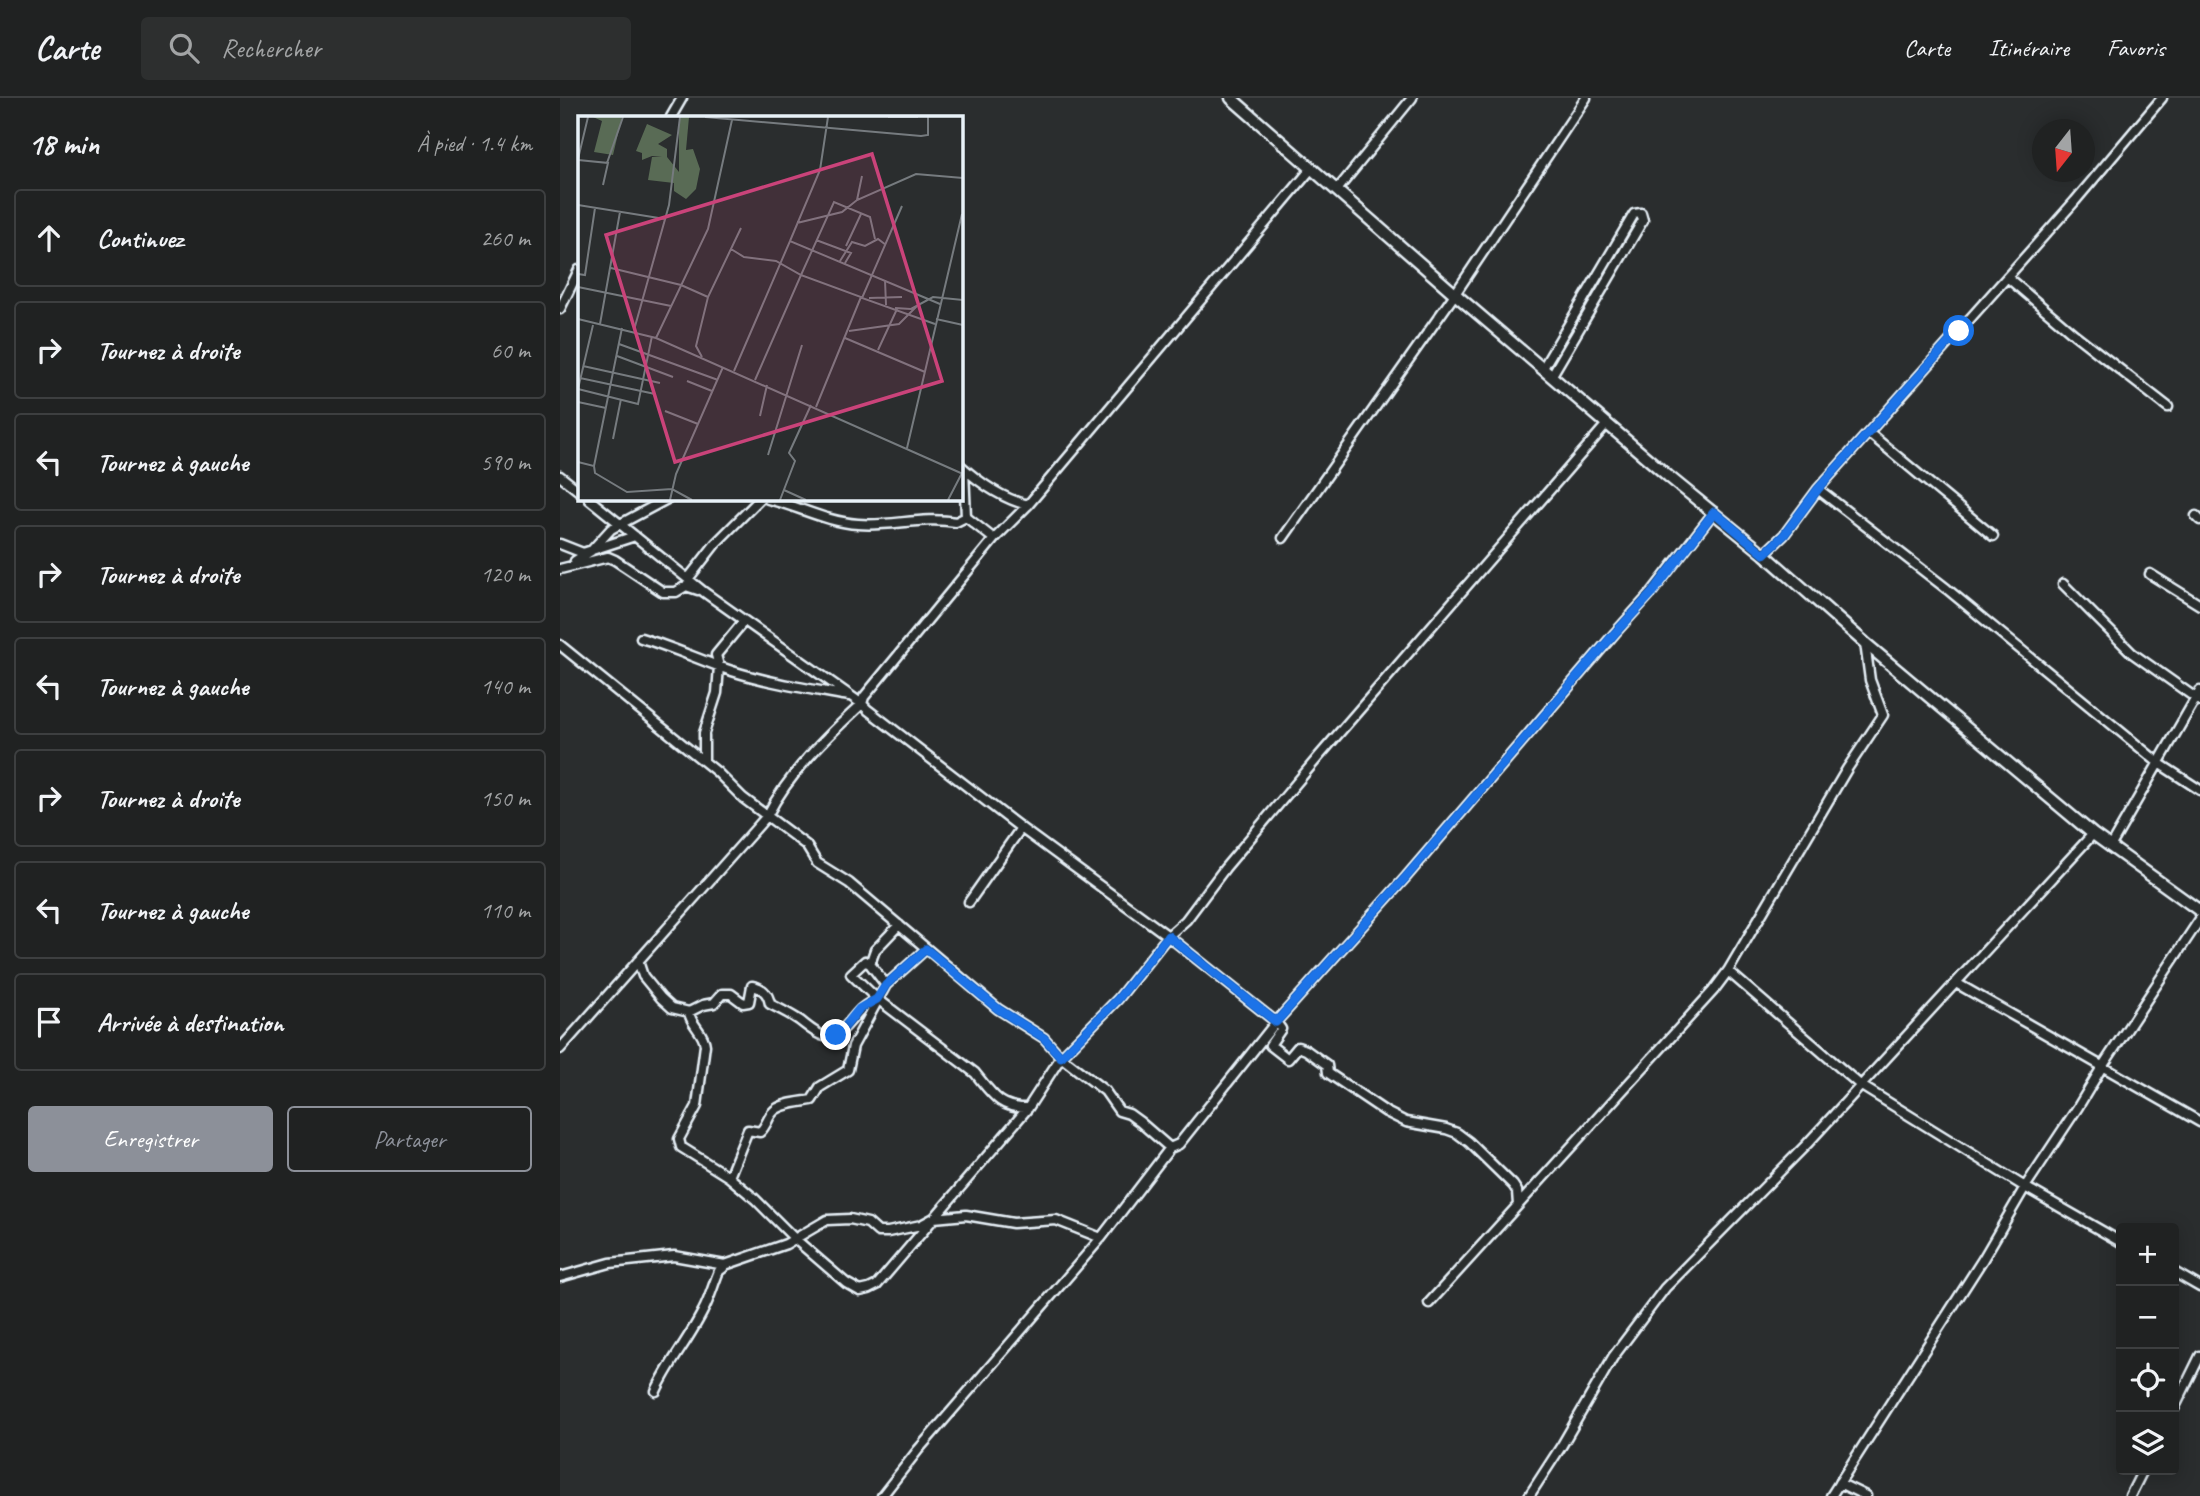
<!DOCTYPE html>
<html lang="fr">
<head>
<meta charset="utf-8">
<style>
	body { margin:0; font-family:Caveat,sans-serif; background:#2d2f2f; color:#f1f3f6 }
	.controls { position:absolute; right:21px; bottom:21px; display:grid; overflow:hidden; border-radius:7px; box-shadow:0 4px 18px #0003 }
	.controls button { width:63px; height:63px; display:grid; place-items:center; padding:0; border:0; border-bottom:2px solid #3d3f40; background:#202222; color:#f1f3f6; font:35px sans-serif }
	.compass { position:absolute; left:1472px; top:21px; width:63px; height:63px; border-radius:50%; background:#202222; box-shadow:0 4px 18px #0003; rotate:197deg }
	.stop { position:absolute; width:21px; height:21px; margin:-16px; border:5px solid #1a73e8; border-radius:50%; background:#fff }
	.stop.end { background:#1a73e8; border-color:#fff; box-shadow:0 2px 7px #0008 }
	.list { margin:0; padding:0; list-style:none }
	h2 { display:flex; justify-content:space-between; align-items:center; height:91px; margin:0; padding:0 28px; font-size:30px }
	h2 small { font-size:23px; font-weight:400; color:#a2a4a5 }
	.list li { display:grid; grid-template-columns:46px 1fr auto; gap:21px; align-items:center; box-sizing:border-box; height:98px; margin:0 14px 14px; padding:0 14px; border:2px solid #3d3f40; border-radius:7px }
	.list b { display:block; font-size:26px; white-space:nowrap }
	.list em { font-size:23px; font-style:normal; color:#a2a4a5 }
	.actions { display:flex; gap:14px; padding:21px 28px }
	.actions a { flex:1; padding:16px 0; border:2px solid #8c9099; border-radius:7px; text-align:center; font-size:24px; color:#8c9099 }
	.actions .main { background:#8c9099; color:#fff }
	.icon { flex:none; width:38px; height:38px; fill:none; stroke:currentColor; stroke-width:2; stroke-linecap:round; stroke-linejoin:round }
	.map { position:relative; flex:none; width:1640px; height:1398px; overflow:hidden }
	header { display:flex; align-items:center; gap:42px; box-sizing:border-box; height:98px; padding:0 35px; background:#202222; border-bottom:2px solid #3d3f40 }
	header strong { font-size:33px }
	nav { display:flex; gap:38px; margin-inline-start:auto; font-size:24px }
	.search { width:490px; height:63px; background:#2d2f2f; display:flex; align-items:center; gap:18px; box-sizing:border-box; padding:0 24px; border-radius:7px; color:#a2a4a5; font-size:26px }
	main { display:flex }
	aside { flex:1; background:#202222 }
	.map>svg:first-child { display:block }
	.lines { fill:none; stroke-linecap:round; stroke-linejoin:round }
	.minor-casing { stroke:#e8f1f8; stroke-width:13 }
	.tertiary-casing { stroke:#e8f1f8; stroke-width:15 }
	.minor { stroke:#2a2d2e; stroke-width:8 }
	.tertiary { stroke:#2a2d2e; stroke-width:10 }
	.route { stroke:#1a73e8; stroke-width:9 }
	.inset-road { fill:none; stroke:#767b7f; stroke-width:2 }
	.view { fill:#ca437a; fill-opacity:0.15; stroke:#ca437a; stroke-width:3.5 }
	.inset-edge { fill:none; stroke:#e8f1f8; stroke-width:3.5 }
</style>
</head>
<body>
<header>
<strong>Carte</strong>
<div class="search"><svg class="icon" aria-label="search" viewBox="0 0 24 24"><circle cx="10" cy="10" r="6"/><path d="M15 15l6 6"/></svg>Rechercher</div>
<nav><a>Carte</a><a>Itinéraire</a><a>Favoris</a></nav>
</header>
<main>
<aside>
<h2>18 min<small>À pied · 1.4 km</small></h2>
<ul class="list">
<li><svg class="icon" aria-label="ahead" viewBox="0 0 24 24"><path d="M12 20V5M6 11l6-6 6 6"/></svg><div><b>Continuez</b></div><em>260 m</em></li>
<li><svg class="icon" aria-label="right" viewBox="0 0 24 24"><path d="M7 20v-9h11M14 6l5 5-5 5"/></svg><div><b>Tournez à droite</b></div><em>60 m</em></li>
<li><svg class="icon" aria-label="left" viewBox="0 0 24 24"><path d="M17 20v-9H6M10 6l-5 5 5 5"/></svg><div><b>Tournez à gauche</b></div><em>590 m</em></li>
<li><svg class="icon" aria-label="right" viewBox="0 0 24 24"><path d="M7 20v-9h11M14 6l5 5-5 5"/></svg><div><b>Tournez à droite</b></div><em>120 m</em></li>
<li><svg class="icon" aria-label="left" viewBox="0 0 24 24"><path d="M17 20v-9H6M10 6l-5 5 5 5"/></svg><div><b>Tournez à gauche</b></div><em>140 m</em></li>
<li><svg class="icon" aria-label="right" viewBox="0 0 24 24"><path d="M7 20v-9h11M14 6l5 5-5 5"/></svg><div><b>Tournez à droite</b></div><em>150 m</em></li>
<li><svg class="icon" aria-label="left" viewBox="0 0 24 24"><path d="M17 20v-9H6M10 6l-5 5 5 5"/></svg><div><b>Tournez à gauche</b></div><em>110 m</em></li>
<li><svg class="icon" aria-label="arrive" viewBox="0 0 24 24"><path d="M6 21V4h12l-3 4 3 4H6"/></svg><div><b>Arrivée à destination</b></div></li>
</ul>
<div class="actions"><a class="main">Enregistrer</a><a>Partager</a></div>
</aside>
<div class="map">
<svg width="1640" height="1398" viewBox="0 0 1640 1398">
	<rect width="100%" height="100%" fill="#2a2d2e"/>
	<filter id="ink" filterUnits="userSpaceOnUse"><feTurbulence type="fractalNoise" baseFrequency=".0143" numOctaves="2"/><feDisplacementMap in="SourceGraphic" scale="14" xChannelSelector="R" yChannelSelector="G"/><feConvolveMatrix kernelMatrix="1 2 1 2 8 2 1 2 1" color-interpolation-filters="sRGB"/></filter>
	<g filter="url(#ink)">
		<g class="lines">
			<!-- minor casing -->
			<g class="minor-casing">
				<path id="minor" d="M111 19 122 0
					M752 70 468 407 434 441 304 599 302 606 308 612 461 730 608 838 626 822 665 770 760 657 1047 326
					M777 92 852 0
					M1447 179 1514 236 1608 309
					M0 211 19 172
					M983 270 1074 116 1081 115 1083 122 992 277
					M1309 335 1433 438
					M401 368C420 385 442 401 468 407
					M404 371 406 419
					M0 378 19 393
					M1258 391 1387 491 1600 666 1640 692
					M208 401C238 408 266 424 298 426 331 429 363 418 396 424L406 419 434 441
					M1636 418 1640 422
					M723 440 895 196 1026 0
					M0 446 23 455 75 438
					M1204 456 1224 437 1258 391 1515 103 1602 0
					M15 463 31 453 51 431 107 401
					M0 471 48 459 55 462 103 494H116L126 488 138 492
					M1590 476 1640 507
					M128 481 156 445 200 401
					M1503 486 1572 555 1640 603
					M81 540C112 549 142 563 172 573 210 585 250 591 289 598
					M0 547 157 674 183 700 246 747 257 765 289 785 438 911 484 940 501 959 545 993 559 1013 569 1016 580 1024 610 1050 619 1046 716 924 846 779 1055 535 1092 494 1154 414
					M144 663V635L157 595 159 568 156 557 184 523
					M1550 749 1640 593
					M409 804 461 730
					M339 827 315 852 310 866 305 863 291 876 315 899 415 975C432 996 440 1011 468 1010
					M78 863 83 878 101 900 112 910 129 914 143 907 154 905 162 896H171L183 905 189 904 192 888C203 890 208 895 210 906 220 911 230 916 239 922 255 934 267 948 285 929 299 914 298 910 318 901
					M310 866 326 887
					M1168 873 1300 987 1465 1089 1561 1144
					M1396 885 1640 1024
					M129 914C130 926 144 934 145 947L137 1008 119 1041 121 1049 169 1079 195 1101 235 1141 286 1185 300 1193 309 1191 317 1187 468 1010 501 959 558 901 608 838 716 924 721 931 710 947 728 961 738 949 746 952 767 967 768 975 826 1014 846 1024 886 1031 897 1035 909 1044 953 1087 957 1093 958 1107
					M0 951 207 718C229 675 267 638 302 606L144 494 29 401
					M169 1079 188 1032 200 1034C207 1027 208 1019 213 1014 220 1005 242 1004 252 1002L260 989 288 972 293 948 326 887 366 851
					M1614 1174 1640 1189
					M0 1179 50 1165 114 1158 165 1167 226 1146 267 1122 290 1121 308 1125 318 1134H328L361 1127 374 1120 406 1117 453 1125 496 1122 541 1140
					M869 1205 1153 893 1168 873 1287 671 1323 617 1310 582 1305 545
					M96 1293C109 1265 129 1241 143 1213 150 1200 153 1187 159 1173L163 1170 165 1167
					M1614 1311 1640 1258
					M1279 1385 1306 1398
					M322 1398 358 1352 541 1140 610 1050
					M969 1398 1002 1347 1053 1259 1105 1190 1247 1046 1533 736
					M1271 1398 1423 1161 1465 1089 1518 1009 1542 969 1640 821
					M1570 1398 1583 1372"/>
			</g>
			<!-- tertiary casing -->
			<g class="tertiary-casing">
				<path id="tertiary" d="M671 0 895 196 1108 378 1204 456 1305 545 1533 736 1640 813"/>
			</g>
			<!-- minor -->
			<use href="#minor" class="minor"/>
			<!-- tertiary -->
			<use href="#tertiary" class="tertiary"/>
		</g>
	</g>
	<g class="lines" filter="url(#ink)">
		<!-- route -->
		<path class="route" d="M276 937 284 930 299 911 317 901 326 887 366 851 438 911 484 940 501 959 558 901 608 838 716 924 846 779 1055 535 1093 494 1154 414 1204 456 1224 437 1258 391 1399 233"/>
	</g>
	<!-- overview -->
	<g transform="translate(18 18)">
		<rect width="385" height="385" fill="#2a2d2e"/>
		<path d="M15 1H44L35 39 16 36 24 5ZM101 1H111L108 34 115 33 122 53 118 73 108 83 96 75V67L70 64 74 41H84L74 40 64 44V37L58 35 69 8 94 19 80 28 89 33V41L101 56Z" fill="#596b55"/>
		<path class="inset-road" d="M127 1 343 20 350 19V1M310 1H340M0 43 10 1M0 44 30 47 25 69M29 47 45 1M279 84 284 60M0 89 87 103M324 90 284 182 357 208M219 107 264 96 279 84 338 58 385 62M238 124 273 137 267 147M212 125 242 54 250 1M268 130 283 98M153 133 166 141 198 145 223 159 256 86 292 101 297 123M262 145 274 126 287 130 300 123 308 129M33 152 103 169 130 181M0 158 7 159 17 92M307 164 308 189M0 171 93 190M291 182 324 181M317 192 333 193 355 181 385 184M0 203 78 222 385 358M358 203 385 209M22 208 42 96M56 214 91 89 102 1M271 215 321 208 339 190M78 222 130 113 154 4M267 222 347 256M41 228 140 264M300 234 319 193M39 240 95 261M124 241 118 230 130 181 163 112M5 250 82 267M156 255 212 125 362 188M2 262 77 278M177 264 223 159 283 181 238 291M109 265 134 275M0 273 60 288 74 220M0 273 15 209M0 286 28 292M87 295 120 308M182 300 189 269M35 323 43 283M329 332 384 98M190 339 224 229M0 346 16 350 17 357 49 376 94 373 114 384M16 350 44 212M206 374 228 384M92 384 98 358 145 251M202 384 217 345 211 337 233 289M370 384 384 357"/>
		<path class="view" d="M294 38 364 265 97 346 28 119Z"/>
		<rect width="385" height="385" class="inset-edge"/>
	</g>
</svg>
<div class="controls">
<button>+</button>
<button>−</button>
<button><svg class="icon" aria-label="locate" viewBox="0 0 24 24"><circle cx="12" cy="12" r="6"/><path d="M12 2v4M12 18v4M2 12h4M18 12h4"/></svg></button>
<button><svg class="icon" aria-label="layers" viewBox="0 0 24 24"><path d="M12 4l9 5-9 5-9-5zM3 14l9 5 9-5"/></svg></button>
</div>
<svg class="compass" viewBox="-18 -18 36 36"><path d="M0-13l5 13h-10z" fill="#e53935"/><path d="M0 13l5-13h-10z" fill="#a2a4a5"/></svg>
<div class="stop" style="left:1399px;top:233px"></div>
<div class="stop end" style="left:276px;top:937px"></div>
</div>
</main>
</body>
</html>
